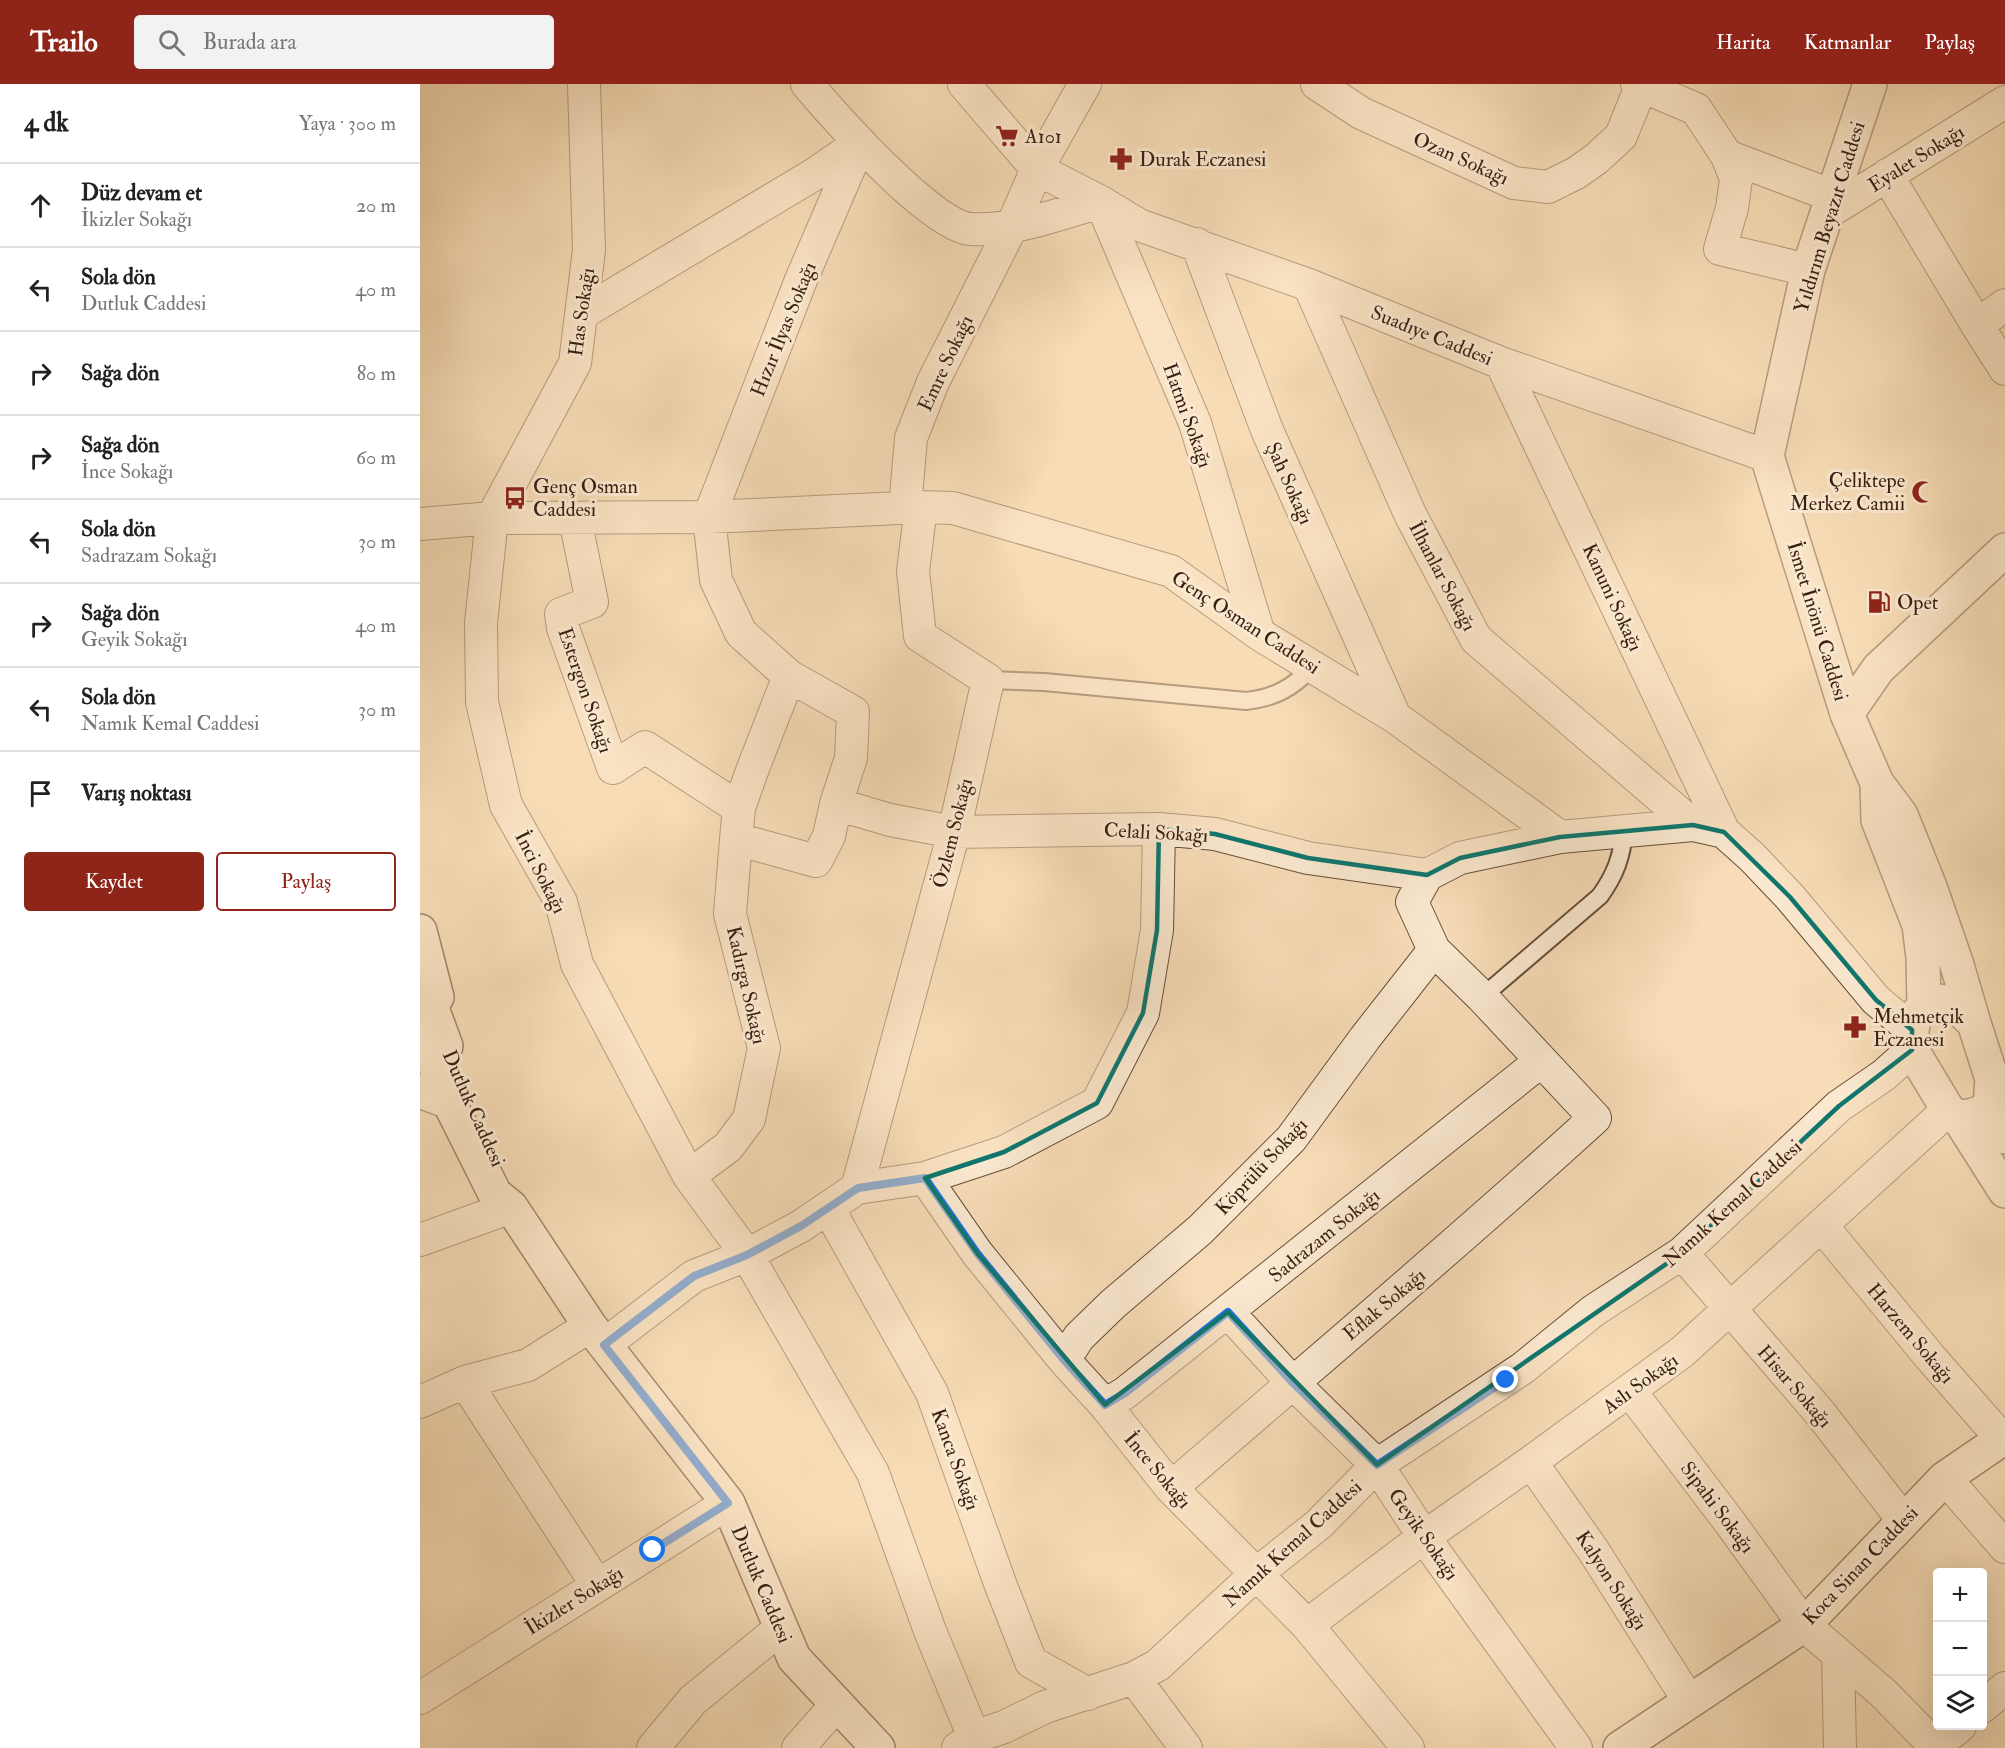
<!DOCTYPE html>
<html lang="tr">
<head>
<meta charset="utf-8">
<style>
	body { margin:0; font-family:"IM FELL Double Pica",serif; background:#f2f2f2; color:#222 }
	.controls { position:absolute; right:18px; bottom:18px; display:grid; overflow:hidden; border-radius:6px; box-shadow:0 6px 24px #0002 }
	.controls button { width:54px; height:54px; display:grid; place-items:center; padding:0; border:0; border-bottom:2px solid #e0e0e0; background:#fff; color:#222; font:30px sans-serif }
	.stop { position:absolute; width:18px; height:18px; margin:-14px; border:4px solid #1a73e8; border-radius:50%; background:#fff }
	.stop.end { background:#1a73e8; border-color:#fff; box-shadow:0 2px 6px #0008 }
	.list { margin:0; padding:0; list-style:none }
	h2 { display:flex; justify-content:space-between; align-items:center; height:78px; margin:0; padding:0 24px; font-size:26px }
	h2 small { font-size:20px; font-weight:400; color:#767676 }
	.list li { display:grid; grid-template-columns:39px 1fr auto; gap:18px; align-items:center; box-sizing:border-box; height:84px; padding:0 24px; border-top:2px solid #e0e0e0 }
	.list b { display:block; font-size:22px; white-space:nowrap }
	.list p { margin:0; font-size:20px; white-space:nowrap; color:#767676 }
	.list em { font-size:20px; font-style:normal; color:#767676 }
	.actions { display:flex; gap:12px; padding:18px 24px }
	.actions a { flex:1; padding:14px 0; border:2px solid #8f2418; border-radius:6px; text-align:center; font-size:21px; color:#8f2418 }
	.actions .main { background:#8f2418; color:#fff }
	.icon { flex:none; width:33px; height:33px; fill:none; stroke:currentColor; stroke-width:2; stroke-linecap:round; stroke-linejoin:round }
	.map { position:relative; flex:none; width:1585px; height:1664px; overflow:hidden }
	header { display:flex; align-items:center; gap:36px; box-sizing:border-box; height:84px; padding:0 30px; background:#8f2418; color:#fff }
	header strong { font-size:28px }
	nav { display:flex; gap:33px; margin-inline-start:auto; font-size:21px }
	.search { width:420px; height:54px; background:#f2f2f2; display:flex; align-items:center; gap:15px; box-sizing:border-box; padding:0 21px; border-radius:6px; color:#767676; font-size:22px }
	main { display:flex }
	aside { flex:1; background:#fff }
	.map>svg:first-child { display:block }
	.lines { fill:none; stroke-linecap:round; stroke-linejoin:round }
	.service-casing { stroke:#684e39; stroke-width:20 }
	.minor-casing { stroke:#684e39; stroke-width:34 }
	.tertiary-casing { stroke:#684e39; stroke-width:36 }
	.secondary-casing { stroke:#381f0f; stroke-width:36 }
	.service { stroke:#fae8d0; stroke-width:16 }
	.minor { stroke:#fae8d0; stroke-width:32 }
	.tertiary { stroke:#fae8d0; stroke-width:33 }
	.secondary { stroke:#fae8d0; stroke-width:33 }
	.route { stroke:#1a73e8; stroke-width:8 }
	.marked { fill:none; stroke:#0f766e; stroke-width:4.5; stroke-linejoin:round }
	.labels { text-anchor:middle; stroke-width:6; stroke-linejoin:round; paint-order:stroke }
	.poi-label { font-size:20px; fill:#381f0f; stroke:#fae8d0; text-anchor:start }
	.street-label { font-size:20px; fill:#381f0f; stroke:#fae8d0 }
</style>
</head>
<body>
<header>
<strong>Trailo</strong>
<div class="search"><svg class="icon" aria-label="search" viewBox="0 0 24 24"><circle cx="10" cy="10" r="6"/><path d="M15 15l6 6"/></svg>Burada ara</div>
<nav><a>Harita</a><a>Katmanlar</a><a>Paylaş</a></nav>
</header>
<main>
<aside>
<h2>4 dk<small>Yaya · 300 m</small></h2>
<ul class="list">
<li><svg class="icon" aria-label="ahead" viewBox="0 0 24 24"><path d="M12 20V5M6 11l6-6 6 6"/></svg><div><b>Düz devam et</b><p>İkizler Sokağı</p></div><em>20 m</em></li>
<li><svg class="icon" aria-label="left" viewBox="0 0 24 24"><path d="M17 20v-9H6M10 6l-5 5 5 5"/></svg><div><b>Sola dön</b><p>Dutluk Caddesi</p></div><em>40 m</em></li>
<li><svg class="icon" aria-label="right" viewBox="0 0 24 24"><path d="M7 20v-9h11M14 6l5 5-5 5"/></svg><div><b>Sağa dön</b></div><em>80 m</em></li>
<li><svg class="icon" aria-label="right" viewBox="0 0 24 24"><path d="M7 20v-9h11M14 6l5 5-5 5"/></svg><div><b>Sağa dön</b><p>İnce Sokağı</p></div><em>60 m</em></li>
<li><svg class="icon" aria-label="left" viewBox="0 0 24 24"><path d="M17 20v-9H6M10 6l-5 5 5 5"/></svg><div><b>Sola dön</b><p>Sadrazam Sokağı</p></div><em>30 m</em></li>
<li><svg class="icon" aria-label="right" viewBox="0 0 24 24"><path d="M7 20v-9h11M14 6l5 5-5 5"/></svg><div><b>Sağa dön</b><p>Geyik Sokağı</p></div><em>40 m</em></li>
<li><svg class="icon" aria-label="left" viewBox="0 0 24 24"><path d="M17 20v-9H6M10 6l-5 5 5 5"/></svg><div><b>Sola dön</b><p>Namık Kemal Caddesi</p></div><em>30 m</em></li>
<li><svg class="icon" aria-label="arrive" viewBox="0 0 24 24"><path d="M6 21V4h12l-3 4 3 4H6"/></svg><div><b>Varış noktası</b></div></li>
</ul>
<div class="actions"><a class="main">Kaydet</a><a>Paylaş</a></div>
</aside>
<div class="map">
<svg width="1585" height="1664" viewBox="0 0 1585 1664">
	<rect width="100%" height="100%" fill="#f7dcb7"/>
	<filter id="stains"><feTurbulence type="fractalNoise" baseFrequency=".00333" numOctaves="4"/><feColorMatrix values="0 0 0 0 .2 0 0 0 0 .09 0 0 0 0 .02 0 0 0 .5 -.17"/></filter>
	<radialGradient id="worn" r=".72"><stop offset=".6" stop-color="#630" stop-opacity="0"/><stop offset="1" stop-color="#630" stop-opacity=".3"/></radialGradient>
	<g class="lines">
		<!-- service casing -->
		<g class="service-casing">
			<path id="service" d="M568 596 624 598 826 617C854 614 873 604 892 583
				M1062 913 1180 812C1195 791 1202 773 1204 747"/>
		</g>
		<!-- minor casing -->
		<g class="minor-casing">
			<path id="minor" d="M164 0 169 166 155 279 72 434 61 539 62 618 86 721 141 818 157 880 269 1092 327 1171 453 1389 510 1547 554 1653
				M387 0C414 32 512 143 551 145 594 148 640 129 681 118L719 141 889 201 1081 279 1347 372
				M544 0 617 85 681 118 775 339 839 550
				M897 0 941 29 1094 99 1128 103 1156 89 1176 75 1201 52 1222 0
				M1217 0 1276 25 1307 72 1413 112
				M1307 72 1316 95 1312 124 1300 165 1388 186
				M1467 91 1557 241
				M1407 129 1585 18
				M777 160 847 346 975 633
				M889 201 990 430 1056 555 1273 741
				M1585 221 1557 241 1585 285
				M161 230 393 91 440 59
				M1081 279 1304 748
				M485 424 491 354 513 298 592 142 617 85 665 0
				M155 435 172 518 141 530 143 544 193 684 225 663 319 724
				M0 440 72 434 289 433 501 423 533 424 751 487 839 550 975 633 1140 753 1273 741 1304 748 1332 773 1370 813 1456 916 1492 946
				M369 592 332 687 319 724 316 755 396 777 409 752 416 720 431 674 433 628 369 592 321 549 296 496 289 433 381 196 440 59
				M416 720 470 736 534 748 739 745 795 750 888 774 1007 791
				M269 1092 308 1063 329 1035 344 964 310 830 316 755
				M505 1094 557 1169 644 1276 685 1321 751 1404 887 1541 988 1664
				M437 1104 534 748 568 596 500 552 493 487 501 423
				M408 1124 512 1309 581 1502 611 1578 668 1610
				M1402 1142 1510 1273 1582 1355
				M0 1156 91 1123
				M1262 1169 1400 1329 1484 1437
				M808 1228 872 1298 957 1381 1004 1453 1156 1664
				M184 1261 274 1192 327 1171 381 1142 437 1104 505 1094 584 1068 677 1019 723 929 737 846 739 745
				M644 1276 659 1253 693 1220 780 1146 871 1055 945 954 1014 866
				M45 1298 177 1501
				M1210 1307 1311 1440 1384 1541 1418 1570 1420 1664
				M0 1318 45 1298 108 1281 170 1242
				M685 1321 705 1309 1121 977
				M1111 1378 1173 1466 1269 1617
				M1525 1394 1585 1463
				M751 1404C893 1281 1037 1160 1175 1034L1062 913 1014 866 992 818 1007 791 1040 774 1140 753
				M887 1541 1004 1453 1111 1378 1262 1268 1528 1026
				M1418 1570 1463 1609 1517 1664
				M714 1594 766 1664
				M0 1614 308 1419
				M1562 1623 1585 1604
				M1515 1662 1540 1642
				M233 1664 273 1616 361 1544
				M378 1664 417 1620
				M538 1664 554 1653 584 1643 625 1623 714 1594 738 1581 835 1491 899 1440 957 1381 1103 1284 1173 1227 1262 1169 1419 1022 1464 991 1492 966"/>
		</g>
		<!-- tertiary casing -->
		<g class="tertiary-casing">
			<path id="tertiary" d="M1450 0 1388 186 1347 372 1427 630 1457 699 1481 731 1510 803 1537 881 1554 939
				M1427 630 1458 585 1585 466
				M1457 699 1458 736 1499 841 1503 873 1504 922
				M0 1007 29 1018
				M1570 1022 1562 1028 1550 1032 1538 1033 1528 1026 1492 966V946L1495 932 1504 922 1519 917 1534 920 1554 939 1572 995 1570 1022 1585 1053
				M1538 1033 1585 1107"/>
		</g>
		<!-- secondary casing -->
		<g class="secondary-casing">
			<path id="secondary" d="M0 847 17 913
				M0 892 26 962
				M0 941 29 1018 75 1110 91 1123 170 1242 308 1419 374 1574 458 1664
				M1200 1664 1384 1541 1525 1394 1585 1353"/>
		</g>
		<!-- service -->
		<use href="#service" class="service"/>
		<!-- minor -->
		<use href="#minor" class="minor"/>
		<!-- tertiary -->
		<use href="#tertiary" class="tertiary"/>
		<!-- secondary -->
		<use href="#secondary" class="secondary"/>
	</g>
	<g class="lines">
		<!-- route -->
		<path class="route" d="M233 1466 308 1419 184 1261 274 1192 327 1171 381 1142 438 1104 505 1094 557 1169 644 1276 685 1321 705 1309 808 1228 872 1298 957 1381 1086 1296"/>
	</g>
	<!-- marked area -->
	<path d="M0 0H1585V1664H0ZM1273 741 1304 748 1370 813 1456 916 1492 946V966L1419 1022 1262 1169 957 1381 808 1228 685 1321 557 1169 505 1094 584 1068 677 1019 723 929 737 846 739 745 795 750 888 774 1007 791 1040 774 1140 753Z" fill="#f7dcb7" fill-opacity=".55" fill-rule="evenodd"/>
	<path class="marked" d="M1273 741 1304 748 1370 813 1456 916 1492 946V966L1419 1022 1262 1169 957 1381 808 1228 685 1321 557 1169 505 1094 584 1068 677 1019 723 929 737 846 739 745 795 750 888 774 1007 791 1040 774 1140 753Z"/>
	<!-- icons -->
	<defs>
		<g id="supermarket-bare" transform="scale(1.8)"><path d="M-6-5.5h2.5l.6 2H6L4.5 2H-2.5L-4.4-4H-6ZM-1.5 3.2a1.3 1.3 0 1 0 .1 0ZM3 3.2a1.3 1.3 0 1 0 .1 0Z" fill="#8f2418" stroke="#fae8d0" stroke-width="2.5" paint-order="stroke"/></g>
		<g id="pharmacy-bare" transform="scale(1.8)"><path d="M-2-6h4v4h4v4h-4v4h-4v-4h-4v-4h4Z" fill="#8f2418" stroke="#fae8d0" stroke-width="2.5" paint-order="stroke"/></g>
		<g id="mosque-bare" transform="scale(1.8)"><path d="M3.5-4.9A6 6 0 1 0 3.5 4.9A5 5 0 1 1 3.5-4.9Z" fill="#8f2418" stroke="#fae8d0" stroke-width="2.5" paint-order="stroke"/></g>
		<g id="bus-bare" transform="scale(1.8)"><path d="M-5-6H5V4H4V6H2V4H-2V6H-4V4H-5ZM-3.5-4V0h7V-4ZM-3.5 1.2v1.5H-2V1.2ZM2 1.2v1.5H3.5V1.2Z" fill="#8f2418" stroke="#fae8d0" stroke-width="2.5" paint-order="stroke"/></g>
		<g id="fuel-bare" transform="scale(1.8)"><path d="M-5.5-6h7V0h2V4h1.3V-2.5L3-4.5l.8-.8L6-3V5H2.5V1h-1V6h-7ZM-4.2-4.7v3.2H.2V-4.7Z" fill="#8f2418" stroke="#fae8d0" stroke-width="2.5" paint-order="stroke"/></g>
	</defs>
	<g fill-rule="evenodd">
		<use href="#supermarket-bare" x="587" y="52"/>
		<use href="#pharmacy-bare" x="701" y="75"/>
		<use href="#mosque-bare" x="1503" y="408"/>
		<use href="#bus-bare" x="95" y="414"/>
		<use href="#fuel-bare" x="1459" y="518"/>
		<use href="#pharmacy-bare" x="1435" y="943"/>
	</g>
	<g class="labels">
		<!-- poi labels -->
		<g class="poi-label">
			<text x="605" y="59">A101</text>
			<text x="719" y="82">Durak Eczanesi</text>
			<text x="1485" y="403" text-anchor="end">Çeliktepe<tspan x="1485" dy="23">Merkez Camii</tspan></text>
			<text x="113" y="409">Genç Osman<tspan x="113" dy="23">Caddesi</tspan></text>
			<text x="1477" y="525">Opet</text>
			<text x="1453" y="939">Mehmetçik<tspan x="1453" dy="23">Eczanesi</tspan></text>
		</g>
		<!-- street labels -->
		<g class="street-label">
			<text transform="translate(1041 74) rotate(24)" y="7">Ozan Sokağı</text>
			<text transform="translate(1496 74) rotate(-32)" y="7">Eyalet Sokağı</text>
			<text transform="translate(1409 133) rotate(-73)" y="7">Yıldırım Beyazıt Caddesi</text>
			<text transform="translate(161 228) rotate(-82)" y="7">Has Sokağı</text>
			<text transform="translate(363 245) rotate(-68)" y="7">Hızır İlyas Sokağı</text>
			<text transform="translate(1012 251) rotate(22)" y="7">Suadıye Caddesi</text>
			<text transform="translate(525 279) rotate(-65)" y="7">Emre Sokağı</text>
			<text transform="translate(768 331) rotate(70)" y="7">Hatmi Sokağı</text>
			<text transform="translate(870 399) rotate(66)" y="7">Şah Sokağı</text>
			<text transform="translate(1023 492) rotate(62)" y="7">İlhanlar Sokağı</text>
			<text transform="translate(1193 513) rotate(65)" y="7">Kanuni Sokağı</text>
			<text transform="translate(1398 537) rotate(73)" y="7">İsmet İnönü Caddesi</text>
			<text transform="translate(826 538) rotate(33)" y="7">Genç Osman Caddesi</text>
			<text transform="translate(166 606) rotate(71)" y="7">Estergon Sokağı</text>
			<text transform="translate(736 748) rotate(3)" y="7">Celali Sokağı</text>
			<text transform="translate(532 749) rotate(-76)" y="7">Özlem Sokağı</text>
			<text transform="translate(121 788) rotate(63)" y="7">İnci Sokağı</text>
			<text transform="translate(327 901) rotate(77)" y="7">Kadırga Sokağı</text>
			<text transform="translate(54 1024) rotate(66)" y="7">Dutluk Caddesi</text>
			<text transform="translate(841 1082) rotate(-47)" y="7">Köprülü Sokağı</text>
			<text transform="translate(1312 1119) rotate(-42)" y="7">Namık Kemal Caddesi</text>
			<text transform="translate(904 1151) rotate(-39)" y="7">Sadrazam Sokağı</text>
			<text transform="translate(964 1220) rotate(-40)" y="7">Eflak Sokağı</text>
			<text transform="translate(1491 1249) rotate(50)" y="7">Harzem Sokağı</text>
			<text transform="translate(1220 1299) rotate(-36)" y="7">Aslı Sokağı</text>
			<text transform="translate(1375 1302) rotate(49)" y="7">Hisar Sokağı</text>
			<text transform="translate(536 1375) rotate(70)" y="7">Kanca Sokağı</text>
			<text transform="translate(738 1386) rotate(50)" y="7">İnce Sokağı</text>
			<text transform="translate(1298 1423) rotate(53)" y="7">Sipahi Sokağı</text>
			<text transform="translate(1004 1450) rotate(55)" y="7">Geyik Sokağı</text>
			<text transform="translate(872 1459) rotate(-42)" y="7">Namık Kemal Caddesi</text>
			<text transform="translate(1440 1481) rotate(-46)" y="7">Koca Sinan Caddesi</text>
			<text transform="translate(1192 1496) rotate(57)" y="7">Kalyon Sokağı</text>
			<text transform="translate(342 1500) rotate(67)" y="7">Dutluk Caddesi</text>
			<text transform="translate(154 1516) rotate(-32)" y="7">İkizler Sokağı</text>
		</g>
	</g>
	<rect width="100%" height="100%" filter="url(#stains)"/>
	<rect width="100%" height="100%" fill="url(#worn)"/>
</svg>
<div class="controls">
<button>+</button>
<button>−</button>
<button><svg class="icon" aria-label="layers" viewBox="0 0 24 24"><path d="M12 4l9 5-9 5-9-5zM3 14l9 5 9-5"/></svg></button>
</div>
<div class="stop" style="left:233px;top:1466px"></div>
<div class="stop end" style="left:1086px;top:1296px"></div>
</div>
</main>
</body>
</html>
